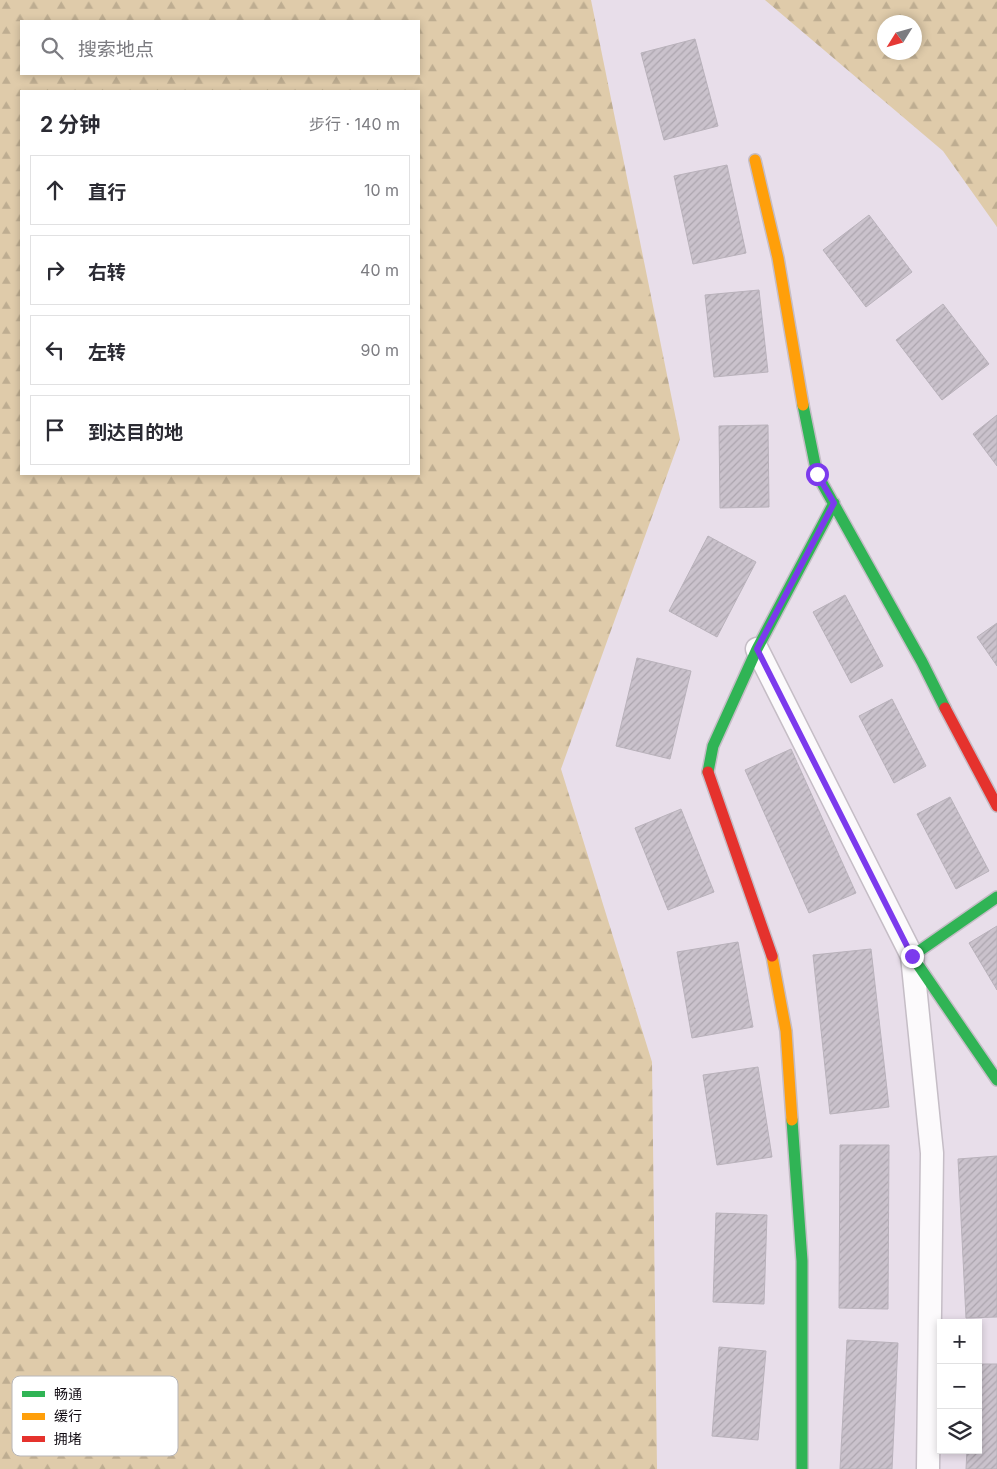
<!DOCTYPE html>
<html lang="zh">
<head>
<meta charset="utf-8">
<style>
	body { margin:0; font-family:Inter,"Noto Sans SC",sans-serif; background:#f7f7f7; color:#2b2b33 }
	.controls { position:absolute; right:15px; bottom:15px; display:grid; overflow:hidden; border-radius:0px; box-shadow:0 2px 8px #0003 }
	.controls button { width:45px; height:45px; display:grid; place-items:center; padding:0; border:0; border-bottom:1px solid #e1e1e2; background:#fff; color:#2b2b33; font:25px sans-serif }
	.compass { position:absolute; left:877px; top:15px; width:45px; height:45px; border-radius:50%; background:#fff; box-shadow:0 2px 8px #0003; rotate:233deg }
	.stop { position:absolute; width:15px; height:15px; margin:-11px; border:4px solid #7c3aed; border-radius:50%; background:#fff }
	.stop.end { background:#7c3aed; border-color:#fff; box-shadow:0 1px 5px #0008 }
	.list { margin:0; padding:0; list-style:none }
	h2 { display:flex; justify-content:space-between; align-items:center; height:65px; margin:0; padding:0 20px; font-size:21px }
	h2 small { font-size:16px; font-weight:400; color:#7c7c81 }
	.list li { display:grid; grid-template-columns:32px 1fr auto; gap:15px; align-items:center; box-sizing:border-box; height:70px; margin:0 10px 10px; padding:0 10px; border:1px solid #e1e1e2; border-radius:0px }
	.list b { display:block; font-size:19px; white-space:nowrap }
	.list em { font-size:16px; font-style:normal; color:#7c7c81 }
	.icon { flex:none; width:28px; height:28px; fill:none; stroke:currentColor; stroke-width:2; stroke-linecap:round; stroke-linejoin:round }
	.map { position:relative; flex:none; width:997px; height:1469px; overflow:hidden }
	.search { position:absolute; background:#fff; box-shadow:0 2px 8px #0003; left:20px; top:20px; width:400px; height:55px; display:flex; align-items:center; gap:12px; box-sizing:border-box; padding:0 18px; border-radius:0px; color:#7c7c81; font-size:19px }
	.panel { position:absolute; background:#fff; box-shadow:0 2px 8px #0003; left:20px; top:90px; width:400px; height:385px; border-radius:0px }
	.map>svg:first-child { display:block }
	.forest { fill:url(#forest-firs); fill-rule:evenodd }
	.building { fill:url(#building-hatch); stroke:#b9b2bb }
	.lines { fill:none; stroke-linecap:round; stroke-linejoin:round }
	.street-casing { stroke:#c5bdc6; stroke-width:25 }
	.fast-casing { stroke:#c5bdc6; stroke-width:14 }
	.slow-casing { stroke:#c5bdc6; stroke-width:14 }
	.jam-casing { stroke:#c5bdc6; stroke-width:14 }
	.street { stroke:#fcfafc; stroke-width:22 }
	.fast { stroke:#30b455; stroke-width:11 }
	.slow { stroke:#ff9f0a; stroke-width:11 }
	.jam { stroke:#e5322d; stroke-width:11 }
	.route { stroke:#7c3aed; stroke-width:6 }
	.key { fill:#fff; stroke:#b8b6b8; stroke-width:1 }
	.key-label { font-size:14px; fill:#110b12 }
</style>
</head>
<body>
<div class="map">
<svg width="997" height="1469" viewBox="0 0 997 1469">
	<defs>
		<pattern id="forest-firs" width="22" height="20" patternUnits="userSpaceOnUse" patternTransform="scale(1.25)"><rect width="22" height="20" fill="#dfcbaa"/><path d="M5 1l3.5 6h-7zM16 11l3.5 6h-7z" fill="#bead91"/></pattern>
		<pattern id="building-hatch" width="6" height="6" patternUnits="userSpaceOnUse" patternTransform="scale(1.25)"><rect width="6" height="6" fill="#cac2cc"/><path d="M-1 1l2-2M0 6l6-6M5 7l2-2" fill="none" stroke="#aca5ae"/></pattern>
	</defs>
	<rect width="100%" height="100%" fill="#e8deea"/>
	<!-- forest -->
	<path class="forest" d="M0 0H591L680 439 561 769 652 1062 657 1469H0ZM21 21H419V74H21ZM21 91H419V474H21Z
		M765 0H997V227L943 151ZM884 22H914V52H884Z"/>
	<!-- building -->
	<path class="building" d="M695 39 718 126 664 140 641 53Z
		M727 165 746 253 693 264 674 176Z
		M869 215 912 272 866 307 823 250Z
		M759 290 768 372 714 377 705 295Z
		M943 304 989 364 942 400 896 340Z
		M997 415V466L973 434Z
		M768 425 769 507 720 508 719 426Z
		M708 536 756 562 717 637 669 611Z
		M845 595 883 666 851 683 813 612Z
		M997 623V666L977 637Z
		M637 658 691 671 670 759 616 746Z
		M892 699 926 766 894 783 859 716Z
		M791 749 856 893 809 913 745 770Z
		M950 797 989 871 956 889 917 814Z
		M681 809 714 892 668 910 635 828Z
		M997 926V990L969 943Z
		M738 942 753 1027 692 1038 677 952Z
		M871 949 889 1107 830 1114 813 955Z
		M758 1067 772 1157 717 1165 703 1075Z
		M840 1145H889L888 1309 839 1308Z
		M997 1156V1317L966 1318 958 1159Z
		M716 1213 767 1215 764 1304 713 1302Z
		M847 1340 898 1343 892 1469H840Z
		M719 1347 766 1351 758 1440 712 1436Z
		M978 1364H997V1469H966L967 1450H978Z"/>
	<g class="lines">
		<!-- street casing -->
		<g class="street-casing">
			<path id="street" d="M757 649 912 956 932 1153 928 1469"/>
		</g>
		<!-- fast casing -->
		<g class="fast-casing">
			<path id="fast" d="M803 405 817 474 922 662 945 708
				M708 772 713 746 757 649 834 503
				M997 897 912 956 997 1080
				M792 1120 802 1261V1469"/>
		</g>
		<!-- slow casing -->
		<g class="slow-casing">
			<path id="slow" d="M755 160 778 258 803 405
				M772 956 786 1031 792 1120"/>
		</g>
		<!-- jam casing -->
		<g class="jam-casing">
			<path id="jam" d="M945 708 997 806
				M708 772 772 956"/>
		</g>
		<!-- street -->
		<use href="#street" class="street"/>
		<!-- fast -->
		<use href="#fast" class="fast"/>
		<!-- slow -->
		<use href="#slow" class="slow"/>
		<!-- jam -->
		<use href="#jam" class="jam"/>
	</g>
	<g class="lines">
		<!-- route -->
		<path class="route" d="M817 474 834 503 757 649 912 956"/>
	</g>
	<!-- legend -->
	<rect x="12" y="1376" width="166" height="80" rx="8" class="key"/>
	<rect x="22" y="1391" width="23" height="6" fill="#30b455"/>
	<rect x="22" y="1413" width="23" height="7" fill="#ff9f0a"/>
	<rect x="22" y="1436" width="23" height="6" fill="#e5322d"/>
	<g class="key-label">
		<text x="54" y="1399">畅通</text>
		<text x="54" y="1421">缓行</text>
		<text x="54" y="1444">拥堵</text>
	</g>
</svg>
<div class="controls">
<button>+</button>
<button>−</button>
<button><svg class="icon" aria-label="layers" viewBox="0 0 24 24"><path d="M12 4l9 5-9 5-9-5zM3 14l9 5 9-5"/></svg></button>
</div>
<svg class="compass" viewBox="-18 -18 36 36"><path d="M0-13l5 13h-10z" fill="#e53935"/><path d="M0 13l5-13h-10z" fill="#7c7c81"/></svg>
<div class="stop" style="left:817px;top:474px"></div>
<div class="stop end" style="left:912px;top:956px"></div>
<div class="search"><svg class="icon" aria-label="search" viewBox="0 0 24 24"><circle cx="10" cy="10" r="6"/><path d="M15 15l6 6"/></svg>搜索地点</div>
<section class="panel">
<h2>2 分钟<small>步行 · 140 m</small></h2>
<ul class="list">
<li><svg class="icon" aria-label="ahead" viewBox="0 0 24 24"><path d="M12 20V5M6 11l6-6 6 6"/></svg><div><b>直行</b></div><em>10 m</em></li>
<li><svg class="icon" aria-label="right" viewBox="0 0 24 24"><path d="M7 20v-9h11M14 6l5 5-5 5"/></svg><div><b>右转</b></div><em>40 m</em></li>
<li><svg class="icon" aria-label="left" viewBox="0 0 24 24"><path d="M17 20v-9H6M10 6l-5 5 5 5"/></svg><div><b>左转</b></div><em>90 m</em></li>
<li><svg class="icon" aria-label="arrive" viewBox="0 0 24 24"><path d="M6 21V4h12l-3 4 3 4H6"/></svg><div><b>到达目的地</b></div></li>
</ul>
</section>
</div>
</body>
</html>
